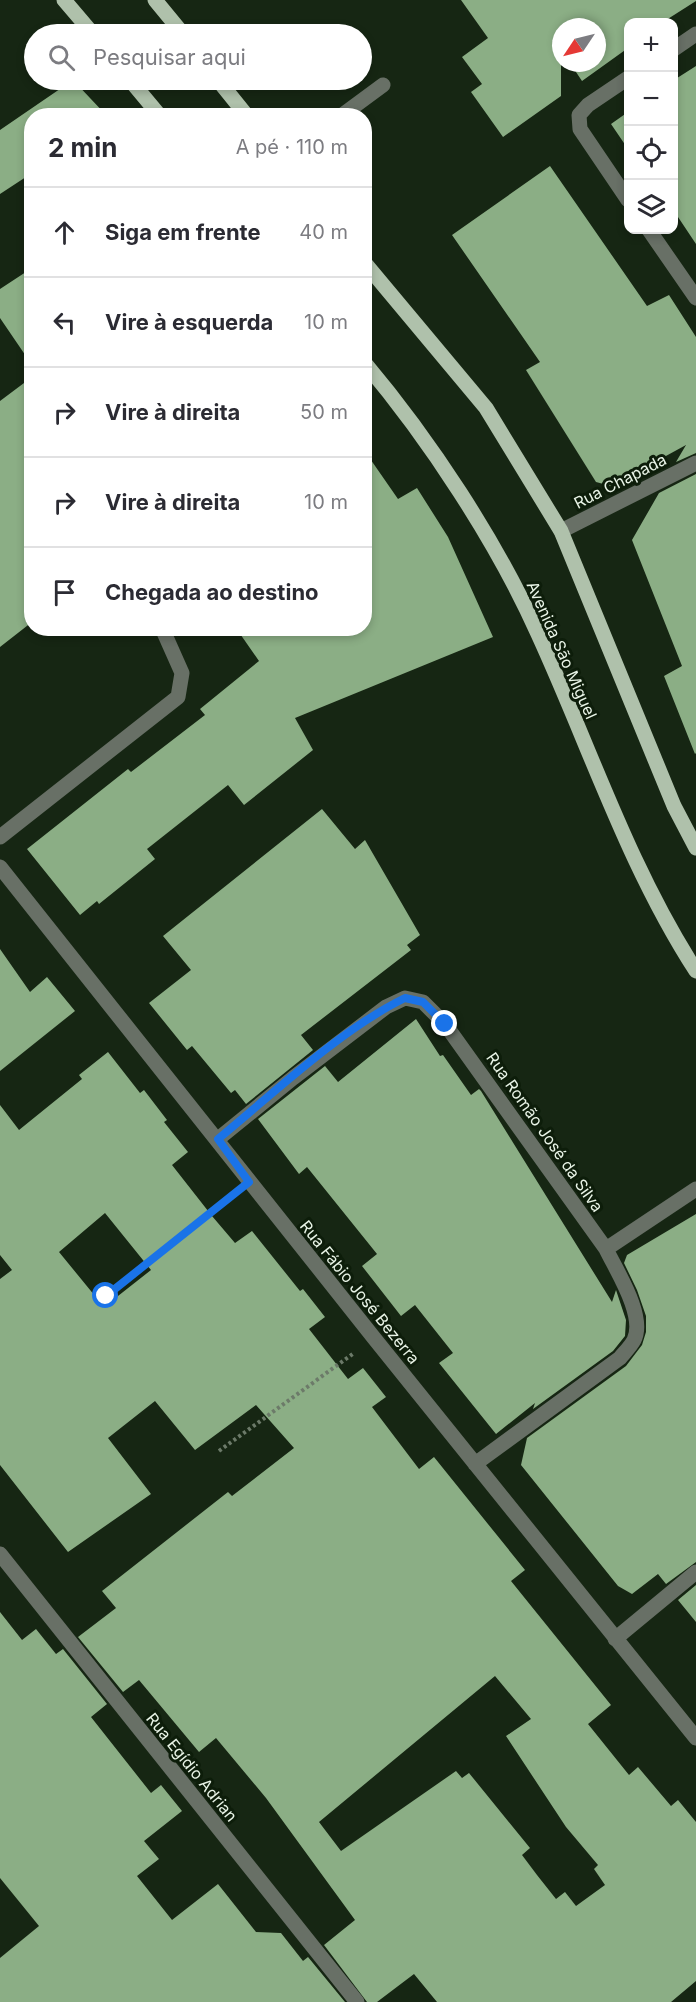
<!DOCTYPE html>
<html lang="pt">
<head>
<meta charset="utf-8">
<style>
	body { margin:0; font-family:Inter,sans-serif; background:#f2f2f3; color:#2b2b33 }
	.controls { position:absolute; right:18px; top:18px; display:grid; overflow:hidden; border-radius:12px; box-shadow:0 3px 9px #0003 }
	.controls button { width:54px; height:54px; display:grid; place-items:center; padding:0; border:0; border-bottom:2px solid #e1e1e2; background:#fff; color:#2b2b33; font:30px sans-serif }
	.compass { position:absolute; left:552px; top:18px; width:54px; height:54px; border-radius:50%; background:#fff; box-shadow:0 3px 9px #0003; rotate:235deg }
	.stop { position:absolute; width:18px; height:18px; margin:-14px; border:4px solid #1a73e8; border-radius:50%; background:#fff }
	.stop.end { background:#1a73e8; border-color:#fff; box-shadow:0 2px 6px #0008 }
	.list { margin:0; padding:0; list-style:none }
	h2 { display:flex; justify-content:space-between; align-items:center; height:78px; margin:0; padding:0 24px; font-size:26px }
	h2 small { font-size:20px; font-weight:400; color:#7c7c81 }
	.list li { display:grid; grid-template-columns:39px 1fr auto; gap:18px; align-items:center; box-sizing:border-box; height:90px; padding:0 24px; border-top:2px solid #e1e1e2 }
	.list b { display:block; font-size:22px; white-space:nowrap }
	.list em { font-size:20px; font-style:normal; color:#7c7c81 }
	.icon { flex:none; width:33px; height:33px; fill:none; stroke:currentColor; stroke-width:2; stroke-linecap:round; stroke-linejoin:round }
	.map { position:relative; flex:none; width:696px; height:2002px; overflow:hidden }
	.search { position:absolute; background:#fff; box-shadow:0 3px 9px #0003; left:24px; top:24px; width:348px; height:66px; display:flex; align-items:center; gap:15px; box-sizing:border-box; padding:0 21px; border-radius:33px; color:#7c7c81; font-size:22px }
	.panel { position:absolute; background:#fff; box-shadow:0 3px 9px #0003; left:24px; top:108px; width:348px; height:528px; border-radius:24px }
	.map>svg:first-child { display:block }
	.building { fill:#8bae85; fill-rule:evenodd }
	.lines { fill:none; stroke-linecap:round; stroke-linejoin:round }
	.path { stroke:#6c7a69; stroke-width:4; stroke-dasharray:3 3; stroke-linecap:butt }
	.minor { stroke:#687066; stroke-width:15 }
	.major { stroke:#afc1ab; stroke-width:15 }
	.route { stroke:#1a73e8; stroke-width:8 }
	.labels { text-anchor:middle; stroke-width:6; stroke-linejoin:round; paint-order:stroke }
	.street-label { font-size:16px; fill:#e9f4e7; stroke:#0d1d0a }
</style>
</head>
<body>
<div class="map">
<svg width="696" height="2002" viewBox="0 0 696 2002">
	<rect width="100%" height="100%" fill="#162613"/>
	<!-- building -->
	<path class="building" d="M461 0H696V1L663 22H628V48L582 81 570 63H597V27H561V96L503 137 471 92 482 84 462 57 488 38Z
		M696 66V244L674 211V80Z
		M73 80 107 116H32V173L0 194V130Z
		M628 112V149L611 124Z
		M550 166 647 306 669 295 696 337V453L676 462 686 445 611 486 596 482 526 370 540 362 452 235Z
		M32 268V365L0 318V289Z
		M32 377V622L0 647V401Z
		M364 450 398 499 417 488 448 537 493 637 295 718 313 750 244 805 228 785 147 849 155 859 99 904 97 901 80 915 27 849 128 769 131 772 205 715 200 709 259 661 236 628H364Z
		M696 474V753L695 754 664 676 682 666 632 540 659 493Z
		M322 809 355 849 365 840 420 935 407 945 411 950 301 1035 313 1050 246 1104 235 1090 231 1093 192 1046 187 1050 149 1003 191 970 163 936Z
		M0 949 30 992 47 977 75 1011 0 1071Z
		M416 1019 440 1056 443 1055 471 1095 479 1089 481 1091 612 1302 616 1290 626 1320 625 1336 613 1351 533 1409 535 1403 496 1434 439 1363 453 1353 415 1305 401 1316 362 1266 377 1254 307 1167 299 1174 258 1119 325 1066 338 1082Z
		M108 1052 140 1093 144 1090 167 1120 164 1122 188 1152 172 1165 212 1216 235 1243 252 1231 300 1291 303 1289 325 1317 309 1329 348 1379 363 1368 386 1397 372 1407 419 1469 434 1457 525 1570 511 1581 611 1705 588 1724 629 1775 638 1767 671 1806 678 1800 696 1822V1981L671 2002H437L414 1974 377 2002H367L324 1945 355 1920 266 1798 216 1738 199 1752 139 1680 123 1692 78 1637 116 1608 102 1591 228 1492 232 1496 294 1448 256 1405 195 1450 155 1401 108 1438 151 1494 68 1552 0 1465V1279L12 1270 0 1255V1105L19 1130 82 1079 79 1075ZM105 1213 151 1270 104 1307 59 1252ZM495 1676 531 1719 506 1736 566 1827 598 1865 594 1869 605 1885 576 1906 565 1892 556 1899 537 1875 522 1855 530 1848 469 1773 462 1778 456 1771 341 1851 319 1822Z
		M696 1214V1562L666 1584 658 1574 632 1594 618 1586 521 1465 527 1438 626 1366 642 1345 646 1332V1316L637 1290 624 1263 627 1255Z
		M696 1585V1622L678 1600Z
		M0 1612 22 1640 36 1629 56 1654 63 1649 107 1704 91 1717 151 1793 161 1785 182 1811 144 1841 159 1859 137 1876 172 1920 218 1884 256 1932 281 1933 303 1961 308 1957 345 2002H0V1958L39 1926 0 1878Z"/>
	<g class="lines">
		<!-- path -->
		<path class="path" d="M106 1296 229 1197
			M219 1451 354 1353"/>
		<!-- minor -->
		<path class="minor" d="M674 49 696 34
			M628 78 588 105 579 115 580 129 628 200
			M341 116 383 85
			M649 230 696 298
			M561 531 696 463
			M0 837 178 697 182 673 162 628
			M0 867 374 1338 696 1738
			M218 1139 293 1078 386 1007 405 998 423 1002 445 1024 606 1249C616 1270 646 1316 634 1340 631 1346 624 1353 620 1358L475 1464
			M606 1249 696 1189
			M0 1554 357 2002
			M615 1639 696 1572"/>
		<!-- major -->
		<path class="major" d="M64 0 93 34
			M155 0 183 34
			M130 80 160 116
			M218 80 247 116
			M364 262 486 408 561 531 674 806 696 848
			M364 362C429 439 497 542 538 634 590 747 628 866 696 971"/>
	</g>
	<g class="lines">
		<!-- route -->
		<path class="route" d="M106 1296 249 1182 218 1139C274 1093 341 1029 405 998L423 1002 445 1024"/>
	</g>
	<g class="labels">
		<!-- street labels -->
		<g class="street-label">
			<text transform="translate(620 481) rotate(-27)" y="6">Rua Chapada</text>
			<text transform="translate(562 650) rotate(66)" y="6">Avenida São Miguel</text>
			<text transform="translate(545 1132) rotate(55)" y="6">Rua Romão José da Silva</text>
			<text transform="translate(360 1292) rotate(51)" y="6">Rua Fábio José Bezerra</text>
			<text transform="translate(192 1767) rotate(51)" y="6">Rua Egídio Adrian</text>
		</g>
	</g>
</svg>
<div class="controls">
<button>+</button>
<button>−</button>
<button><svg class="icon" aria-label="locate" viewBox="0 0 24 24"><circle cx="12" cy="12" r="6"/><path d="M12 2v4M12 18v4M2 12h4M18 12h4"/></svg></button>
<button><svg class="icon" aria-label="layers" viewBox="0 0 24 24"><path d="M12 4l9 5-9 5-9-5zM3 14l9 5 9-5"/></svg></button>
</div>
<svg class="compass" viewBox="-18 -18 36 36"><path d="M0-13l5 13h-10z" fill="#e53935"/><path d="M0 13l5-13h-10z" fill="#7c7c81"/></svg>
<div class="stop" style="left:106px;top:1296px"></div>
<div class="stop end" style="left:445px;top:1024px"></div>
<div class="search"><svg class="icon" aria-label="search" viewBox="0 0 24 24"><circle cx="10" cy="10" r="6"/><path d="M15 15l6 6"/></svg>Pesquisar aqui</div>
<section class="panel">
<h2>2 min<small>A pé · 110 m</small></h2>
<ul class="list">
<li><svg class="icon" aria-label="ahead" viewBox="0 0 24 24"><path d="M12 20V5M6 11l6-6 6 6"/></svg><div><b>Siga em frente</b></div><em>40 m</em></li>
<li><svg class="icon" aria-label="left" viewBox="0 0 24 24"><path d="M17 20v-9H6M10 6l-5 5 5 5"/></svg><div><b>Vire à esquerda</b></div><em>10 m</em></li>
<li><svg class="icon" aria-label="right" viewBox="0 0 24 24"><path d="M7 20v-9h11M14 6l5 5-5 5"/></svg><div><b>Vire à direita</b></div><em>50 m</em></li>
<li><svg class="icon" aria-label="right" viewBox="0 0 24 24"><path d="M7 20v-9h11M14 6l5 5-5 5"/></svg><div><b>Vire à direita</b></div><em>10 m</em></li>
<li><svg class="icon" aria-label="arrive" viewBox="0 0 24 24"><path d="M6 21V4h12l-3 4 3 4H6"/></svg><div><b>Chegada ao destino</b></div></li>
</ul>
</section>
</div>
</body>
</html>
